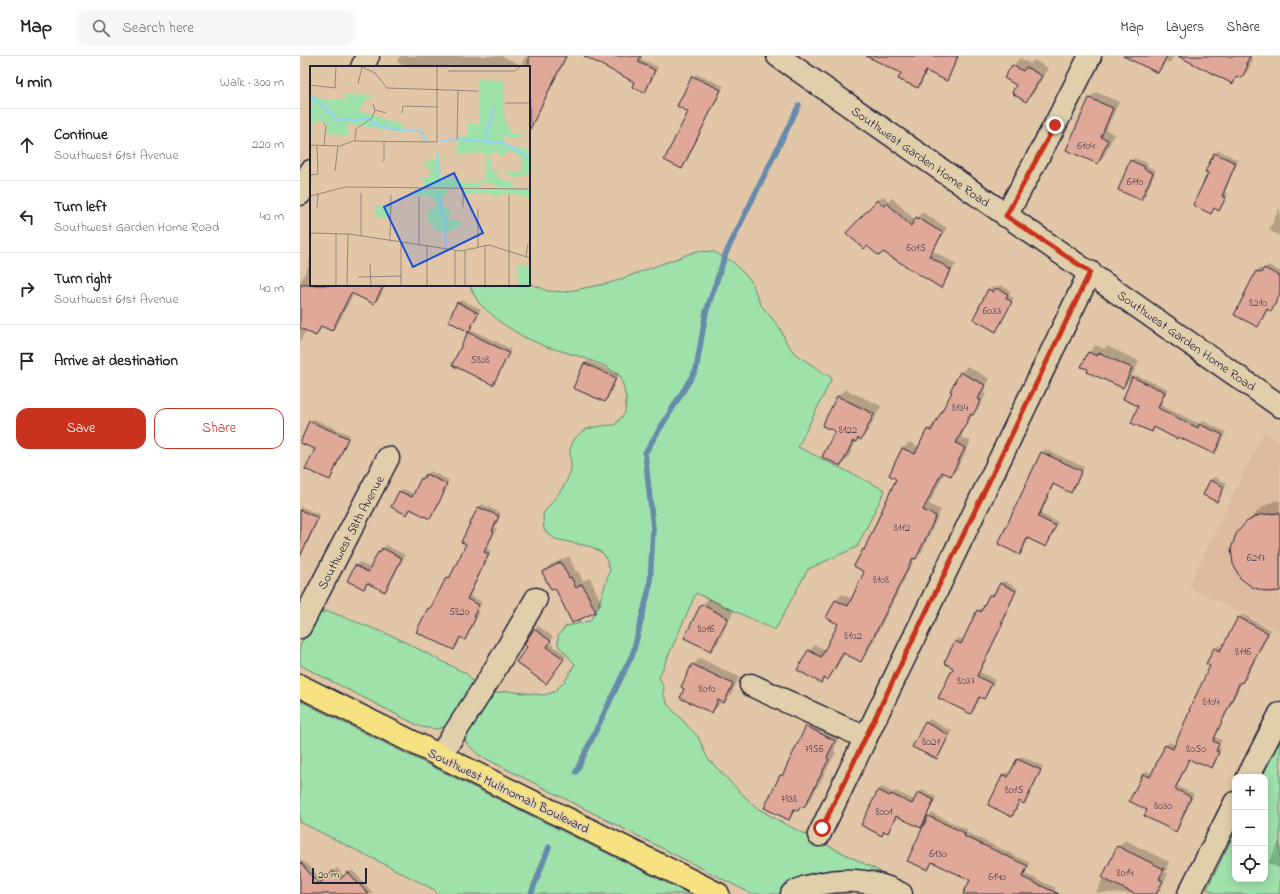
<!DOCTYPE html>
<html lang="en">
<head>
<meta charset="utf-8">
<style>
	body { margin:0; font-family:"Indie Flower",sans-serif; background:#f6f6f6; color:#222 }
	.controls { position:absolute; right:12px; bottom:12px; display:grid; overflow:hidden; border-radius:8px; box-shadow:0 2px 10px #0003 }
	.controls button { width:36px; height:36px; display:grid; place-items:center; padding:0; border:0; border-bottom:1px solid #e0e0e0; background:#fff; color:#222; font:20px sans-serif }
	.scale { position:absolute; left:12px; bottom:10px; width:55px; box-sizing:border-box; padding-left:4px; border:2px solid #22223b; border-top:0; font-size:11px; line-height:14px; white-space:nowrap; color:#22223b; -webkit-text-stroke:3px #e1cfac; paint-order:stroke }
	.stop { position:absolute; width:12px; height:12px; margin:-9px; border:3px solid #c8321e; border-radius:50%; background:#fff }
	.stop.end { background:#c8321e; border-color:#fff; box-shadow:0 1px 4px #0008 }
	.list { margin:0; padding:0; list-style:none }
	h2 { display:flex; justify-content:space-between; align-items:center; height:52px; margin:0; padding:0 16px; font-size:17px }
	h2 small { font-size:13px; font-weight:400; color:#767676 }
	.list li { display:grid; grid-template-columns:26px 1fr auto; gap:12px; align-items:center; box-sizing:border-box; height:72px; padding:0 16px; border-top:1px solid #e0e0e0 }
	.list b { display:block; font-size:15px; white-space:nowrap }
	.list p { margin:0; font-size:13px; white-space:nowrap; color:#767676 }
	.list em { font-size:13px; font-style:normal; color:#767676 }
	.actions { display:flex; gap:8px; padding:12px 16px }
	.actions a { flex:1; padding:9px 0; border:1px solid #c8321e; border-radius:12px; text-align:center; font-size:14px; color:#c8321e }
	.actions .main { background:#c8321e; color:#fff }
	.icon { flex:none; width:22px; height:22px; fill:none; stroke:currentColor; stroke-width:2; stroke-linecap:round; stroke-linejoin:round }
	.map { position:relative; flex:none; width:980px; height:838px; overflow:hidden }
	header { display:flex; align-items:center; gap:24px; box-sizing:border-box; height:56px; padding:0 20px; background:#fff; border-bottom:1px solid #e0e0e0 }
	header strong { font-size:19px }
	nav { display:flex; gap:22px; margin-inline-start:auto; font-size:14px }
	.search { width:280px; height:36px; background:#f6f6f6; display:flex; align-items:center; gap:10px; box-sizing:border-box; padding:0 14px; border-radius:12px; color:#767676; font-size:15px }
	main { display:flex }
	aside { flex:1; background:#fff }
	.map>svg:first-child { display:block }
	.built { fill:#ddbba1 }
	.green { fill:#9fe1aa; stroke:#608272 }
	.shadow { fill:#0003 }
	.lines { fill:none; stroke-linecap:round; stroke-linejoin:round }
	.stream { stroke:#678aab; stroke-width:5.5 }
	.building { fill:#e0a898; stroke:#22223b }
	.minor-casing { stroke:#22223b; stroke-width:25 }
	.major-casing { stroke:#22223b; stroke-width:25 }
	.minor { stroke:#e1cfac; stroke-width:22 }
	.major { stroke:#f7e281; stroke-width:22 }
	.route { stroke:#c8321e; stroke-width:5 }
	.labels { text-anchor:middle; stroke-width:3; stroke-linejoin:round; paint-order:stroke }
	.number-label { font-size:11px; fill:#524452 }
	.street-label { font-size:13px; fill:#22223b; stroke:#e1cfac }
	.inset-river { fill:none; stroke:#95d0f5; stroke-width:2 }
	.inset-road { fill:none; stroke:#95857c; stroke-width:1 }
	.view { fill:#1d4ed8; fill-opacity:0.15; stroke:#1d4ed8; stroke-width:2 }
	.inset-edge { fill:none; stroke:#22223b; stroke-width:2 }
</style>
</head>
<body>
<header>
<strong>Map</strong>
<div class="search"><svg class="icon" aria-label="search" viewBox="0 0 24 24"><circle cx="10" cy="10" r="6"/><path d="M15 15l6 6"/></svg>Search here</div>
<nav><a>Map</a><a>Layers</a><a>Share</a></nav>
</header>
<main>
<aside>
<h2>4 min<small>Walk · 300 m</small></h2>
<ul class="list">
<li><svg class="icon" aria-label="ahead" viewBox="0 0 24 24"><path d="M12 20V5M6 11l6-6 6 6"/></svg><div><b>Continue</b><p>Southwest 61st Avenue</p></div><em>220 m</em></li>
<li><svg class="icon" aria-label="left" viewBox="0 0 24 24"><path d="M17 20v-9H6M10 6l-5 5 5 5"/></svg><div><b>Turn left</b><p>Southwest Garden Home Road</p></div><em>40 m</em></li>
<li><svg class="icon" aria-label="right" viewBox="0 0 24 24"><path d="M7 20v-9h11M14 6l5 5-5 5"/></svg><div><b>Turn right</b><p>Southwest 61st Avenue</p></div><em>40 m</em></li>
<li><svg class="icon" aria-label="arrive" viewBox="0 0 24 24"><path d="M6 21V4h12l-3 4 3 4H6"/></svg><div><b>Arrive at destination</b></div></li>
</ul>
<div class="actions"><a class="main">Save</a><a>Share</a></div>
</aside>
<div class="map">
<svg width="980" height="838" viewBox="0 0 980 838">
	<rect width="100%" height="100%" fill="#e1c7a8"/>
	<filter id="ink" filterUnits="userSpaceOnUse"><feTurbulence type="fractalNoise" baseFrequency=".025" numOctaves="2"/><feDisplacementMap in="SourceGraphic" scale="8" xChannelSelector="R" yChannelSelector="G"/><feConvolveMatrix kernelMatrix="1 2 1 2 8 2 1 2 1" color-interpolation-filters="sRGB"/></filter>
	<g filter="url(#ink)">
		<!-- built -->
		<path class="built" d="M964 375 980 386V576L888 531Z"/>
		<!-- green -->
		<path class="green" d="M397 195 414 196 433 206 451 225 461 249 480 272 486 286 495 298 532 322 498 391 585 434 557 491 508 513 475 574 396 537 359 621 364 632 363 638 368 649 398 681 408 703 455 751 485 768 581 816 483 838H452L179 699 168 689 162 679 186 640 206 635 244 639 254 636 265 625 275 608 258 589V580L266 570 290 565 298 551 310 514 304 498 292 491 255 483 244 474 243 458C253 444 267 430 271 413 272 407 269 400 270 394 276 371 295 370 315 369L325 357 326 342 321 321 307 311 282 301 244 290 222 280 200 266 179 247 171 233V229H229V227L248 235 264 236 310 227Z
			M28 555 95 581 167 618 173 626 174 635 151 669 137 673 121 671 0 609V590L15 559Z
			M0 645 389 838H138L133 833 86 809 0 766Z
			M980 684V838H917L907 833 935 776V823H965V721H962Z"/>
		<!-- shadow -->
		<path class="shadow" d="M100 0H202L221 9 226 0H267L232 70 229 73V11H154L149 9 148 11H106L97 6Z
			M304 0H342L341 3 358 11 348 32 345 36 335 26Z
			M568 0H659L650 20 647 24 627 15 621 28 618 31 602 16Z
			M830 0H875L869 7 866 5 863 11 858 16Z
			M880 0H952L951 2 953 4 947 16 942 21 939 20 933 27Z
			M720 2 730 8 734 4 748 12 734 37 726 44 717 28 713 10Z
			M396 18 424 30 385 108 381 112 390 55 392 21Z
			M796 36 819 46 806 74 814 78 804 100 798 106 767 94 790 42Z
			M918 94 938 104 925 136 928 138 922 150 919 154 915 151 911 156 910 117 915 98Z
			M834 102 848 107 847 110 856 114 845 140 841 143 831 105Z
			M583 140 589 145 592 142 615 164 622 156 647 172 633 195 656 208 646 225 641 230 583 195 567 188 548 176Z
			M980 151V180L969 174Z
			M11 202V229H86L80 241 74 247 54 237 38 268 32 274 23 270 16 279 6 274 0 286V227L9 209 8 208Z
			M968 209 980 215V240L974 251 971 254 968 253 961 266 958 270 956 216 960 212 964 214Z
			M700 229 711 235 708 239 714 242 699 271 696 274 689 234 692 231 696 233Z
			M161 244 181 253 170 273 211 293 196 324 193 328 169 277 170 275 149 265 158 247Z
			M796 289 804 293 807 290 839 305 830 324 823 331 783 310 789 296Z
			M288 305 319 318 308 342 305 345 284 308Z
			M667 310 690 323 683 336 686 338 679 352 673 357 661 381 671 385 657 413 651 419 645 416 629 448 641 454 622 496 615 502 567 598 560 605 545 597 534 616 527 623 525 621 520 626 509 595 515 589 526 594 539 567 536 545 542 538 552 543 566 515 563 494 566 491 598 423 603 393 609 386 619 391 628 374 634 367 636 368 653 335 661 317Z
			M836 319 868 333 860 349 900 368 903 365 926 376 918 394 914 397 855 371 851 375 840 350 833 322Z
			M545 333 581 350 568 375 561 383 559 382 557 384 548 402 541 409 536 375 524 369 538 340Z
			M14 363 50 379 33 419 29 423 10 366Z
			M745 393 784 411 775 432 771 436 754 428 741 458 758 466 749 486 745 490 729 482 723 494 719 497 742 397Z
			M130 415 149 424 145 432 147 433 133 458 129 461 111 453 107 458 100 436 103 433 115 438 122 423Z
			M914 421 927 427 920 442 916 445 904 439 911 424Z
			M974 445H980V534L946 467 961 452Z
			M182 448 201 457 194 472H197L187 493 191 495 170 540 182 546 176 556 179 557 168 579 165 582 161 581 157 590 154 593 128 553 132 549 133 550 147 522 150 519 152 520 167 488 162 485 179 451Z
			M0 450 20 459 7 489 4 492 0 490Z
			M86 489 105 499 88 532 85 535 68 527 64 532 56 510 59 506 71 512 79 496Z
			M269 500 276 516 278 515 283 525 290 522 302 548 295 555 255 531 243 516 250 509Z
			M704 525 718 532 704 563 705 564 680 616 695 624 687 639 684 642 681 640 674 654 671 657 654 611 645 607 656 585 659 582 664 584 678 555 681 552 684 553 690 539 694 536 696 537 700 528Z
			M409 542 434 554 418 587 411 594 402 549Z
			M942 558 971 574 946 623 942 626 915 681 922 684 918 691 921 693 915 708 911 711 898 705 890 703 877 730 894 738 879 772 876 775 848 753 843 718 847 715 852 718 866 690 869 686 876 689 911 609 915 593 918 589 923 592 939 562Z
			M238 570 253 581 249 587 266 599 250 623 225 588Z
			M400 602 439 621 431 639 424 646 421 644 419 649 412 656 393 609Z
			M629 663 652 675 640 699 637 702 626 667Z
			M514 664 541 677 535 691 534 695 536 696 511 743 504 751 502 750 497 753 489 763 481 719 485 715 507 671Z
			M721 700 743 710 728 743 724 746 720 744 715 756 711 760 704 719 707 716 711 717 718 703Z
			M582 731 594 737 595 735 615 744 622 734 636 741 626 763 632 757 668 774 666 776 730 807 725 818 756 832 753 838H664L671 823 633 806 628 813 627 764 621 770 598 759 591 772 588 776 585 775 582 778 578 735Z
			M825 784 869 806 865 816 868 818 858 838 796 837 818 791Z
			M980 784V813L968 807Z
			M0 804 7 808 23 825 37 812 44 821 52 814 74 838H0Z"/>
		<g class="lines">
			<!-- stream -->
			<path class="stream" d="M276 716 333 597 350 529 353 472 345 397 396 314 406 256 426 197 499 49
				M231 838 249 791"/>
		</g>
		<!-- building -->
		<path class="building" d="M229 0H266L229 75Z
			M284 0H341L338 6 355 14 345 37 332 31 334 26Z
			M566 0H658L647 25 626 15 618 32 598 23 601 17Z
			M823 0H867L858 17Z
			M878 0H950L946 8 948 9 942 22 937 20 933 28Z
			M712 9 723 15 726 11 742 20 726 46 712 37 716 29 704 22Z
			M392 20 421 34 382 113 364 104 388 56 377 50Z
			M789 42 813 52 801 81 808 84 798 108 766 94Z
			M914 97 936 107 922 140 926 141 919 155 914 152 911 158 893 149 908 117 905 116Z
			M830 104 845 111 844 113 853 117 841 144 818 134Z
			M577 144 584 150 587 147 611 170 616 161 643 177 629 200 651 214 641 232 583 196 579 200 567 190 564 193 546 177Z
			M964 212 980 220V238L971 256 967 253 958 271 934 259 956 215 961 217Z
			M0 229H84L74 248 51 237 32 275 21 270 16 280 0 272Z
			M696 232 708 238 706 242 712 246 696 276 673 263 688 233 693 236Z
			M157 246 178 257 169 276 148 265Z
			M168 276 209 297 193 329 152 309Z
			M788 296 797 300 799 297 832 312 823 332 787 316 788 313 781 311Z
			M284 307 316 322 305 346 273 332Z
			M660 316 685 329 678 343 681 344 673 359 671 358 656 387 665 392 651 420 642 416 623 454 636 460 616 503 613 502 561 606 543 597 528 624 524 622 521 627 497 614 508 594 521 601 538 568 526 562 535 544 548 550 564 516 554 510 563 493 564 494 596 423 589 419 602 392 615 398 627 373 631 375 652 336 650 335Z
			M832 321 865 336 858 352 898 372 899 368 923 379 914 398 878 381 877 383 854 371 852 376 831 367 838 350 823 343Z
			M537 340 574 358 561 384 558 382 556 386 553 385 541 410 522 401 535 375 522 370Z
			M9 365 48 382 30 424 5 413 15 393 0 387Z
			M741 396 782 415 771 437 753 428 738 461 756 470 746 491 727 482 720 499 698 488Z
			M126 418 147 428 143 436 144 437 130 463 110 453 107 459 91 451 99 435 112 441 121 422 123 423Z
			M910 424 924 431 917 446 903 439Z
			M178 451 199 460 192 475 194 476 184 496 189 498 167 543 179 549 174 560 176 561 165 584 160 581 154 594 116 576 128 552 130 553 146 522 149 523 166 488 161 486Z
			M0 454 18 462 0 501Z
			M980 457V535L967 536 952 531 940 522 933 508 931 493 936 478 946 466 959 459Z
			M82 492 102 502 85 536 67 527 64 533 47 525 55 509 68 516 78 496 80 497Z
			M261 506 269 522 271 521 276 532 282 528 296 556 272 567 255 532 251 534 242 516Z
			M700 527 716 535 701 567H703L677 620 692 628 684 643 679 641 671 658 638 642 653 612 644 607 655 585 661 588 677 554 681 556 689 539 693 540Z
			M401 548 428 562 411 595 384 582Z
			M938 561 968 577 942 627 940 626 913 685 919 688 916 695 919 696 912 712 898 706 897 707 889 703 875 733 891 741 876 776 844 760 847 754 829 745 843 718 850 721 865 689 873 693 890 654H889L910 610 906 608 914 592 920 595Z
			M234 573 251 585 247 591 264 603 246 628 216 606 227 591 224 588Z
			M392 608 433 628 424 647 418 644 412 657 380 642 384 633 381 631Z
			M625 666 649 679 637 703 612 691Z
			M506 670 535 685 528 699 527 702 529 703 504 752 501 750 498 755 494 753 489 764 464 752 480 719 482 720Z
			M717 703 741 714 724 748 719 745 712 761 688 749 703 718 708 721Z
			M578 734 590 740 591 738 612 748 618 736 634 744 621 772 596 760 588 777 584 775 582 780 561 769Z
			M628 760 665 777 664 780 728 810 722 821 759 838H663L670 824 632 806 628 814 607 805Z
			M817 790 864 813 859 823 863 825 856 838H835L802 822Z
			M0 806 19 828 33 815 40 823 48 816 68 838H0Z"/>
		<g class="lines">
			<!-- minor casing -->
			<g class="minor-casing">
				<path id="minor" d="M478 0C645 117 813 233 980 350
					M62 11 68 0
					M0 138 11 115
					M706 160 755 69 790 0
					M0 571 88 402
					M451 629 566 682
					M140 700 191 620 236 543
					M948 721 980 658
					M519 779 790 216
					M492 838C500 832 509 830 519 828 547 822 575 824 601 838
					M889 838 935 747"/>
			</g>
			<!-- major casing -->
			<g class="major-casing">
				<path id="major" d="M0 630 418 838"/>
			</g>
			<!-- minor -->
			<use href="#minor" class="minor"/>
			<!-- major -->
			<use href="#major" class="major"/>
		</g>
	</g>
	<g class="lines" filter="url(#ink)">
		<!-- route -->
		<path class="route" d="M522 772 790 216 706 160 755 69"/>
	</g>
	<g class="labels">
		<!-- number labels -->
		<g class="number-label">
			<text x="786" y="93">6104</text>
			<text x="835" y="129">6110</text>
			<text x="616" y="195">6015</text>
			<text x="958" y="250">8210</text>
			<text x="692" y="258">6033</text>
			<text x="180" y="307">5808</text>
			<text x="660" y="355">8134</text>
			<text x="548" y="377">8122</text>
			<text x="602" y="475">8112</text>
			<text x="956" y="505">6217</text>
			<text x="581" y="527">8108</text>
			<text x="159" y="559">5820</text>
			<text x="406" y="576">8016</text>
			<text x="553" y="583">8102</text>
			<text x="943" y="599">8116</text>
			<text x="666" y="628">8037</text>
			<text x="407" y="636">8010</text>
			<text x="911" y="649">8104</text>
			<text x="631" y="689">8021</text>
			<text x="514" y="696">7956</text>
			<text x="896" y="696">8050</text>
			<text x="714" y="737">8015</text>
			<text x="489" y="746">7938</text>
			<text x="863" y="753">8030</text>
			<text x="584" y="759">8001</text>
			<text x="638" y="801">6130</text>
			<text x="825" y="820">8014</text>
			<text x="697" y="824">6140</text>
		</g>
		<!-- street labels -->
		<g class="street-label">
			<text transform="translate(621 100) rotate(35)" y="5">Southwest Garden Home Road</text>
			<text transform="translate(887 284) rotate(35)" y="5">Southwest Garden Home Road</text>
			<text transform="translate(50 476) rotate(-62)" y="5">Southwest 58th Avenue</text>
			<text transform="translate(209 734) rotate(26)" y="5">Southwest Multnomah Boulevard</text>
		</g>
	</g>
	<!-- overview -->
	<g transform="translate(10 10)">
		<rect width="220" height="220" fill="#e1c7a8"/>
		<path d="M169 14 193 15V49H196L194 55 200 61 201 66 215 70 210 72 193 70V73L198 80 220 82 215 86 220 87V106L213 110 204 111 194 106 211 105 212 92 200 84 192 90 186 86 180 89 167 86 152 88 143 85 148 81V71L158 70V58H169ZM36 28 65 29 55 34 49 45 93 58V66L38 58 37 69 17 68 16 56H4L3 69 0 29 17 34 36 33ZM128 80 131 111 148 112 150 116 170 118 172 121H114V112L119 111V103L113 96 126 93ZM178 90 181 94 180 102 188 107 187 112 202 116 203 121H186L182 117 152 115 176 114 175 92ZM110 123 138 124 132 133 133 141 140 143 138 154 150 155 153 158 135 167 124 163V157L116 156 119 143 126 142V135L115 129H103ZM154 124H220V132L209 129 192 128 186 131 180 128H155ZM65 139H79V152H65ZM207 198 219 201V220H208Z" fill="#9fe1aa"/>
		<path class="inset-river" d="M0 29 29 55 34 53 47 54 59 52M62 54 63 58 82 63 111 65 116 75M148 73 195 77 220 92M129 75 145 73M178 75 176 68 184 42M128 87V119M129 126 130 141 135 151 136 181"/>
		<path class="inset-road" d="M50 0 65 7 77 22 168 25M138 5H205L211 0M48 18 52 1M0 19 25 22 26 0M195 37H220M63 38 65 44 76 47M92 47 93 40 128 41M13 57 16 60 14 79M147 74 148 24M45 75 46 63 62 52 65 44M0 79 30 80 43 75 127 76V0M72 96 74 93V76M25 105 28 80M0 115 1 109 8 108 7 80M51 127V170M199 129V220M0 130 36 121 220 123M109 130V179M153 141V122M7 142 8 128M0 167 39 168 151 185 179 179 220 192M80 175 81 129M91 176V220M168 181V143M155 185V220M216 190 218 178M60 198 61 220M48 211 91 210M26 220V168M37 220 38 168M117 220V180M145 220V185M175 220V179"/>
		<path class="view" d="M144 107 173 167 103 201 74 141Z"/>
		<rect width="220" height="220" class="inset-edge"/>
	</g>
</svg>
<div class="controls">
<button>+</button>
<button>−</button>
<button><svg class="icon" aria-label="locate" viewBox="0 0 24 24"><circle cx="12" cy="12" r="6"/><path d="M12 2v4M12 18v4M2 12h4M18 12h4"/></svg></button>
</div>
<div class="scale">20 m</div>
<div class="stop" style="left:522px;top:772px"></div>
<div class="stop end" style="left:755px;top:69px"></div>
</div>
</main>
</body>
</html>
